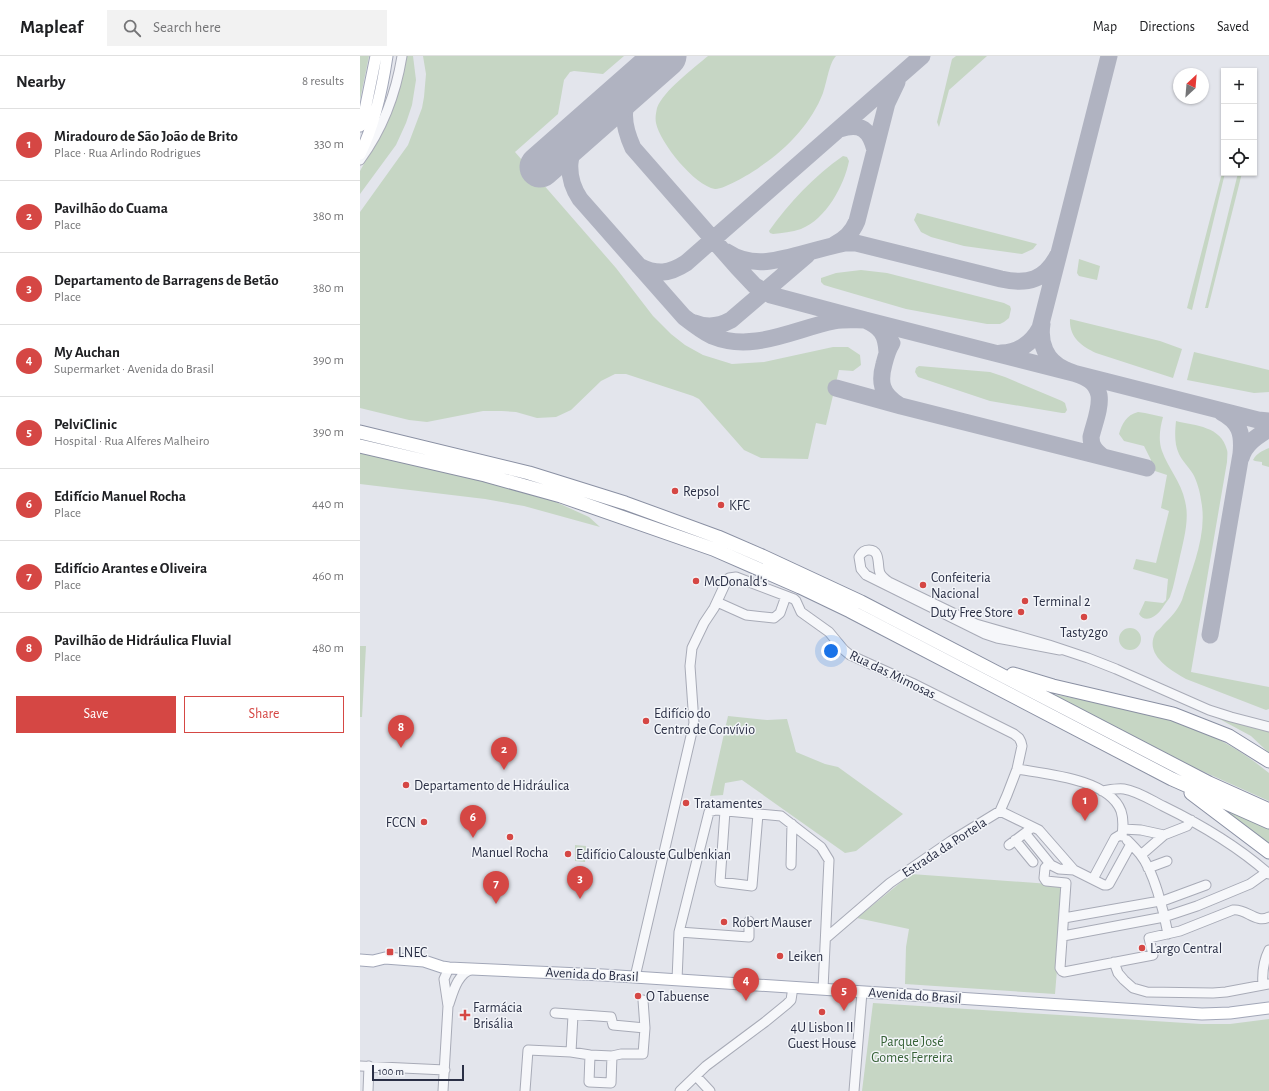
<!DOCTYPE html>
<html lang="en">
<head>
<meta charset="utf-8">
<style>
	body { margin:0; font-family:"Alegreya Sans",sans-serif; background:#f2f2f2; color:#202124 }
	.controls { position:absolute; right:12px; top:12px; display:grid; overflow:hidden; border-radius:0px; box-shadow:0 1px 3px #0004 }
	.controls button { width:36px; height:36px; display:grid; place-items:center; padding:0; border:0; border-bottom:1px solid #e0e0e0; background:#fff; color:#202124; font:20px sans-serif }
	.compass { position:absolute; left:813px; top:12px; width:36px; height:36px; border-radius:50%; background:#fff; box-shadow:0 1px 3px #0004; rotate:26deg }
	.scale { position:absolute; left:12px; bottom:10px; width:92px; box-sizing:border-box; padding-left:4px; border:2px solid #2a2f45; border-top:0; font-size:11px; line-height:14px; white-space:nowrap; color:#2a2f45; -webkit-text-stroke:3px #f3f5f9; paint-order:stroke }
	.you { position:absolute; left:471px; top:595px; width:14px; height:14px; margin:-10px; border:3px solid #fff; border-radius:50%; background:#1a73e8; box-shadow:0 0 0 6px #1a73e833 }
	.badge { display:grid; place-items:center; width:26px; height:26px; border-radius:50%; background:#d54744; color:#fff; font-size:13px; font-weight:700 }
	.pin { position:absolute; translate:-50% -33px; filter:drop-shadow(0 1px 2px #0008) }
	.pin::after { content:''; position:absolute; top:21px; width:14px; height:12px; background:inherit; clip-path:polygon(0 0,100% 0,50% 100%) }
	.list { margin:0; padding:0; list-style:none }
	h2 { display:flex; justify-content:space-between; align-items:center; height:52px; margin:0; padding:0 16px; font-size:17px }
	h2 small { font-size:13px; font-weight:400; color:#757577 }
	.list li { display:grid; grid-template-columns:26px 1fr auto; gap:12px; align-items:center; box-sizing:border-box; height:72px; padding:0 16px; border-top:1px solid #e0e0e0 }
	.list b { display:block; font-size:15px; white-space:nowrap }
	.list p { margin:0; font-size:13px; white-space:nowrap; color:#757577 }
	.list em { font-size:13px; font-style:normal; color:#757577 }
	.actions { display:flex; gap:8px; padding:12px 16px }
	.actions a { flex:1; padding:9px 0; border:1px solid #d54744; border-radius:0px; text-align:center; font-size:14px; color:#d54744 }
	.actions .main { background:#d54744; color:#fff }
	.icon { flex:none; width:22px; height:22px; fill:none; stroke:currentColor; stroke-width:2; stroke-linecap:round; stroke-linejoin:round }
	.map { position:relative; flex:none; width:909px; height:1035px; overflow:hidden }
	header { display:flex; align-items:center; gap:24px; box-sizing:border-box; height:56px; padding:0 20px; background:#fff; border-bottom:1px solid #e0e0e0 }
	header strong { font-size:19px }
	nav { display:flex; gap:22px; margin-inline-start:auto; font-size:14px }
	.search { width:280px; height:36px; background:#f2f2f2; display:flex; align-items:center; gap:10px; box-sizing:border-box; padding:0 14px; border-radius:0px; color:#757577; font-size:15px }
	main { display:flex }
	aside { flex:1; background:#fff }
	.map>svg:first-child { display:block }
	.green { fill:#c6d6c4 }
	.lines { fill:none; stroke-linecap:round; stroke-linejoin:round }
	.taxiway { stroke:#b0b3c1; stroke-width:17 }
	.runway { stroke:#b0b3c1; stroke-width:41 }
	.minor-casing { stroke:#a8abb7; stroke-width:11 }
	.major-casing { stroke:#a2a7b8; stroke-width:13 }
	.highway-casing { stroke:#8a90a3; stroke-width:15 }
	.minor { stroke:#f6f7fa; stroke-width:9 }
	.major { stroke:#fff; stroke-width:11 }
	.highway { stroke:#fff; stroke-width:13 }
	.poi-dot { fill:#d54744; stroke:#f3f5f9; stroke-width:1.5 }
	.labels { text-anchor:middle; stroke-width:3; stroke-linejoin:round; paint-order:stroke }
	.poi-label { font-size:14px; fill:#2a2f45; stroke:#f3f5f9; text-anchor:start }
	.street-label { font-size:14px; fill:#2a2f45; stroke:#f3f5f9 }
	.park-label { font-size:14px; fill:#376237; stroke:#f3f5f9 }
</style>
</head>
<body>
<header>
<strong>Mapleaf</strong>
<div class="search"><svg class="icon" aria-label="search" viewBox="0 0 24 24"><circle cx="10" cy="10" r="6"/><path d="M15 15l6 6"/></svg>Search here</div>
<nav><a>Map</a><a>Directions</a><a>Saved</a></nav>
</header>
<main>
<aside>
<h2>Nearby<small>8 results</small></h2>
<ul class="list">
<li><span class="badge">1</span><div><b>Miradouro de São João de Brito</b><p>Place · Rua Arlindo Rodrigues</p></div><em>330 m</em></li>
<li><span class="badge">2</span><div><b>Pavilhão do Cuama</b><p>Place</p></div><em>380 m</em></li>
<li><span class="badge">3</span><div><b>Departamento de Barragens de Betão</b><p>Place</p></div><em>380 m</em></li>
<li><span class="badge">4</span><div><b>My Auchan</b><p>Supermarket · Avenida do Brasil</p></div><em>390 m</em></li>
<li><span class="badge">5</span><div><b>PelviClinic</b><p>Hospital · Rua Alferes Malheiro</p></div><em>390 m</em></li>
<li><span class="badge">6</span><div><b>Edifício Manuel Rocha</b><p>Place</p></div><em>440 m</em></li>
<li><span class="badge">7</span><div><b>Edifício Arantes e Oliveira</b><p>Place</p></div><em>460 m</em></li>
<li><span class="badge">8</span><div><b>Pavilhão de Hidráulica Fluvial</b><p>Place</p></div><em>480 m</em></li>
</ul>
<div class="actions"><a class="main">Save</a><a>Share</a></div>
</aside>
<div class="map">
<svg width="909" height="1035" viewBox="0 0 909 1035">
	<rect width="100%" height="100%" fill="#e3e5ec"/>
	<!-- green -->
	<path class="green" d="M0 0H9L0 44Z
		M47 0H53L56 24 52 49 46 67 36 89 0 138V115L19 80 40 28Z
		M63 0H264L243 18 214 15 210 16 204 24 198 58 155 96 256 212 293 260 311 278 325 289 343 299 372 308 404 306 473 291H488L500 299 501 309 493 315 479 314 466 369 456 367 448 403 401 402 384 394 339 343 333 340 266 318H255L241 325 211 354 196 361 177 362 156 356 142 355H123L67 366 49 364 0 352V156L48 89 62 52 64 41 66 18Z
		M348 0H476C469 7 467 26 463 37 452 66 427 93 401 110 394 116 363 134 355 133 335 130 300 87 296 67 295 62 296 57 297 52 303 35 334 12 348 0Z
		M596 0H627L589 34 579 71 577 66 592 3Z
		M483 100 487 101 489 105C484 130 466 163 441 173 432 176 422 177 413 178L410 177 409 175C429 147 454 120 483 100Z
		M864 109V117H865L832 254 827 252Z
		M878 117H882L848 252H845Z
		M557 157 677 188 673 193 662 198 604 190 571 181 561 176 554 164Z
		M719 203 740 210 737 224 719 220 717 217Z
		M501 214 527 217 644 247 650 250 651 253 649 262 644 266 640 268H627L546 253 474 232 464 229 461 226V222L476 217Z
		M710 263 800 285 822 293 813 322 736 297C721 290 709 281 710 263Z
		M834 296 909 314V336L894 337 827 324Z
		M559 310 630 316 645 321 702 345 705 347 707 354 705 357H702L630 345 558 321 555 316 556 312Z
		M778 356 785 357 803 361C800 372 798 384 802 395 808 412 821 426 825 445 830 464 823 486 819 505 816 517 814 530 810 541 808 544 805 548 803 551 798 559 786 569 779 558L785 545 803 547 806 544 808 523 773 513 776 503 796 507 809 455 801 452 807 419 789 413 791 404 784 390 764 385 759 378C762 368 766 359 778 356Z
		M816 365C836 370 861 370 867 394 868 397 867 402 867 406L831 616 909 631V653L906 654 826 623C810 614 783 598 796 576 798 574 801 572 803 569 811 561 817 555 822 544 832 512 848 478 841 444 840 436 837 425 833 418 829 411 822 405 819 398 814 388 815 375 816 365Z
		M909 392V411L902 409V406L895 405 893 404C897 397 902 395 909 392Z
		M0 395 176 437 229 461 240 471 164 450 125 443 0 428Z
		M759 583a11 11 0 1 1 22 0a11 11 0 1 1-22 0Z
		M0 590H6L2 661H0Z
		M687 637C728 645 770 652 810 664 846 674 880 693 909 717V745L833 711Z
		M368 660 407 664 427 663 436 696 465 708 478 711 543 758 496 795 485 797 382 724 365 727 363 739 350 740Z
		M854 660 909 674V697L891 680Z
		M861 751 909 773V789Z
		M215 789 226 790 225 806 215 805Z
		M551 818 704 829 695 938 545 928 546 891 549 873 497 862Z
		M513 947 841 968H870L909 963V1035H502Z"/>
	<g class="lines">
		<!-- taxiway -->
		<path class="taxiway" d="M282 21C261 46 260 63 273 92L378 212 395 230 411 239 505 264C521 271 526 278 527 296
			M480 73C501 66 510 74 515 94
			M223 74C207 94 205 121 220 143L324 261C333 268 342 275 352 280 393 297 434 273 474 265 484 263 494 264 505 264L898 364 909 365
			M474 189C485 183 492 177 497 165L527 47 537 26
			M367 196C391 212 416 205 442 198 456 194 471 190 485 187H496L641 223C668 229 685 224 698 199
			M279 210C297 219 309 218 326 207L562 0
			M335 267C347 272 360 270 371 264L447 199
			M682 268C679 287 686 305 704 313 718 320 735 320 739 339 741 352 734 368 731 381 731 391 736 395 743 401
			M532 287C528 293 526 300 524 308 519 326 521 338 539 349
			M641 297C658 297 672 287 680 272L749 0
			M476 332 541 350 787 412
			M881 402C885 388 896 381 909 373
			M850 579 881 398C883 378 880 366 861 356"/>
		<!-- runway -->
		<path class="runway" d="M180 111 306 0"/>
		<!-- minor casing -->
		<g class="minor-casing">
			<path id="minor" d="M0 104C22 74 36 37 42 0
				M357 546 386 559 414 562 420 557 426 540
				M700 594 637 582 625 578 506 519 501 513 499 501C501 497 504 494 509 494 521 494 517 510 520 517 522 521 526 524 529 526L616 568 689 589 728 602 756 613 849 654 871 661 909 671
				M657 713C686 718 749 723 761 755 764 764 763 771 762 780
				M742 735C749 734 757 732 764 733 777 735 791 744 803 750 842 769 876 789 909 818
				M365 755 360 826 392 830 398 758
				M640 755 679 774 714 814 744 829H747L749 828 771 788
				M763 773 781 774 804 779 827 770 831 764
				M665 777 691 809 699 813 714 814
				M655 784 673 806
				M767 784C771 788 776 793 780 798 794 815 804 856 808 878
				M649 789 669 774
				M781 799 804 779
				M431 809 432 768
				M691 809H688L685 812 684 822 686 825 706 827 700 912 702 915 704 916 793 899 789 882 820 875 873 854C886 852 896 868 909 861
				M788 812 807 805
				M733 823 755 782 760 779 762 780
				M800 846 846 829
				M704 862 800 845
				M319 876 389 881V865
				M703 880 804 861 837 850 890 828 907 816
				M754 906 758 917 764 924 773 932 787 936 853 937 866 936 909 928
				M275 921 334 667 330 610 332 592 344 567 354 552 367 524 369 522 376 521 434 543 436 545 441 556 469 576 484 594 490 599 552 627 654 678 659 682 661 686 662 690 657 713 647 739 640 755 591 785 530 827 466 882
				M317 924 319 876 349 756 356 754 421 760 461 791 469 804 463 933
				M903 929C902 917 903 906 909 894
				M89 948C93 936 98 916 113 913
				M195 957 251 961 253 969 285 972
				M211 996 213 959
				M252 1000 261 998H283L285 972 283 944
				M0 1010 85 1014
				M336 1020 350 1035
				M8 1035 9 1010
				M83 1035 88 950 84 923 89 912
				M165 1035 168 994 211 996 230 999 252 1000 251 1027 229 1026 230 999
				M320 1035 346 1010 405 966 427 948 431 944 433 931
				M494 1035 502 936"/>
		</g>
		<!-- major casing -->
		<g class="major-casing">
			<path id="major" d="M0 70 4 59 16 0
				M0 98C15 68 22 34 27 0
				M0 904 13 905 25 902 64 905 82 911 89 912 243 919 842 958 870 957 909 952"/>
		</g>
		<!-- highway casing -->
		<g class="highway-casing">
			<path id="highway" d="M0 376 169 417 265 447 358 481 402 500 501 546 849 727 909 754
				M0 390 125 419 201 440 353 493 440 531 490 555 812 723 909 766
				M653 618 693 630 813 658 869 680 909 705
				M831 737 909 796"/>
		</g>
		<!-- minor -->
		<use href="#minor" class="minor"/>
		<!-- major -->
		<use href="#major" class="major"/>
		<!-- highway -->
		<use href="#highway" class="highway"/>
	</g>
	<!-- markers -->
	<g class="poi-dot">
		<circle cx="315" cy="435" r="4"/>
		<circle cx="361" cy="449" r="4"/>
		<circle cx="336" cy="525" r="4"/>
		<circle cx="563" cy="529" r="4"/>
		<circle cx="665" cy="545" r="4"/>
		<circle cx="661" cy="556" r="4"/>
		<circle cx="724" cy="561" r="4"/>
		<circle cx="286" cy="665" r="4"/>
		<circle cx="46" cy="729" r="4"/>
		<circle cx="326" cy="747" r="4"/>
		<circle cx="64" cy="766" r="4"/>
		<circle cx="150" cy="781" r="4"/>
		<circle cx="208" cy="798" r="4"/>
		<circle cx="364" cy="866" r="4"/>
		<circle cx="782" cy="892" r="4"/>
		<rect x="26" y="892" width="8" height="8" rx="2"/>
		<circle cx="420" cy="900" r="4"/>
		<circle cx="278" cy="940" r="4"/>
		<circle cx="462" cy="956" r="4"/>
		<path d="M103 953h4v4h4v4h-4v4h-4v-4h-4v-4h4z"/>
	</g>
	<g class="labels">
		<!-- poi labels -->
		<g class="poi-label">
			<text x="323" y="440">Repsol</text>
			<text x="369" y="454">KFC</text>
			<text x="571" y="526">Confeiteria<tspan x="571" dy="16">Nacional</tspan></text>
			<text x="344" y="530">McDonald's</text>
			<text x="673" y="550">Terminal 2</text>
			<text x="653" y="561" text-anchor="end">Duty Free Store</text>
			<text x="724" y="581" text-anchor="middle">Tasty2go</text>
			<text x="294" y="662">Edifício do<tspan x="294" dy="16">Centro de Convívio</tspan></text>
			<text x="54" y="734">Departamento de Hidráulica</text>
			<text x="334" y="752">Tratamentes</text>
			<text x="56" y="771" text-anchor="end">FCCN</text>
			<text x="150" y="801" text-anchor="middle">Manuel Rocha</text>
			<text x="216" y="803">Edifício Calouste Gulbenkian</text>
			<text x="372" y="871">Robert Mauser</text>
			<text x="790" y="897">Largo Central</text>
			<text x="38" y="901">LNEC</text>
			<text x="428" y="905">Leiken</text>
			<text x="286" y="945">O Tabuense</text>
			<text x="113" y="956">Farmácia<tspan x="113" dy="16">Brisália</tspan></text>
			<text x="462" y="976" text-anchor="middle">4U Lisbon II<tspan x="462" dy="16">Guest House</tspan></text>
		</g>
		<!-- street labels -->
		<g class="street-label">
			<text transform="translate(533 618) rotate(26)" y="5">Rua das Mimosas</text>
			<text transform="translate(584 791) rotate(-33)" y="5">Estrada da Portela</text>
			<text transform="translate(232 918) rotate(3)" y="5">Avenida do Brasil</text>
			<text transform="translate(555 939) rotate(4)" y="5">Avenida do Brasil</text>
		</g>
		<!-- park labels -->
		<g class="park-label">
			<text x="552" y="990">Parque José<tspan x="552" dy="16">Gomes Ferreira</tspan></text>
		</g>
	</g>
</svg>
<div class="controls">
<button>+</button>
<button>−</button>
<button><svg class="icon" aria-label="locate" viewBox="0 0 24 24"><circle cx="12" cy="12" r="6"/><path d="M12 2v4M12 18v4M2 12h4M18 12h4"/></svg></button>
</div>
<svg class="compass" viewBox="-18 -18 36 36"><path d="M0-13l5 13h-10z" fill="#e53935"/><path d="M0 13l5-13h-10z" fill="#757577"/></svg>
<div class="scale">100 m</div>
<div class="you"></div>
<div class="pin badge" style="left:725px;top:765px">1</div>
<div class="pin badge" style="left:144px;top:714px">2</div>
<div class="pin badge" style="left:220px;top:843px">3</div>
<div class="pin badge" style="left:386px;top:945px">4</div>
<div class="pin badge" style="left:484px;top:955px">5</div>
<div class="pin badge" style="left:113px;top:782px">6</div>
<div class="pin badge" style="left:136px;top:848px">7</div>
<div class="pin badge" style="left:41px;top:692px">8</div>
</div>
</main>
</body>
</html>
